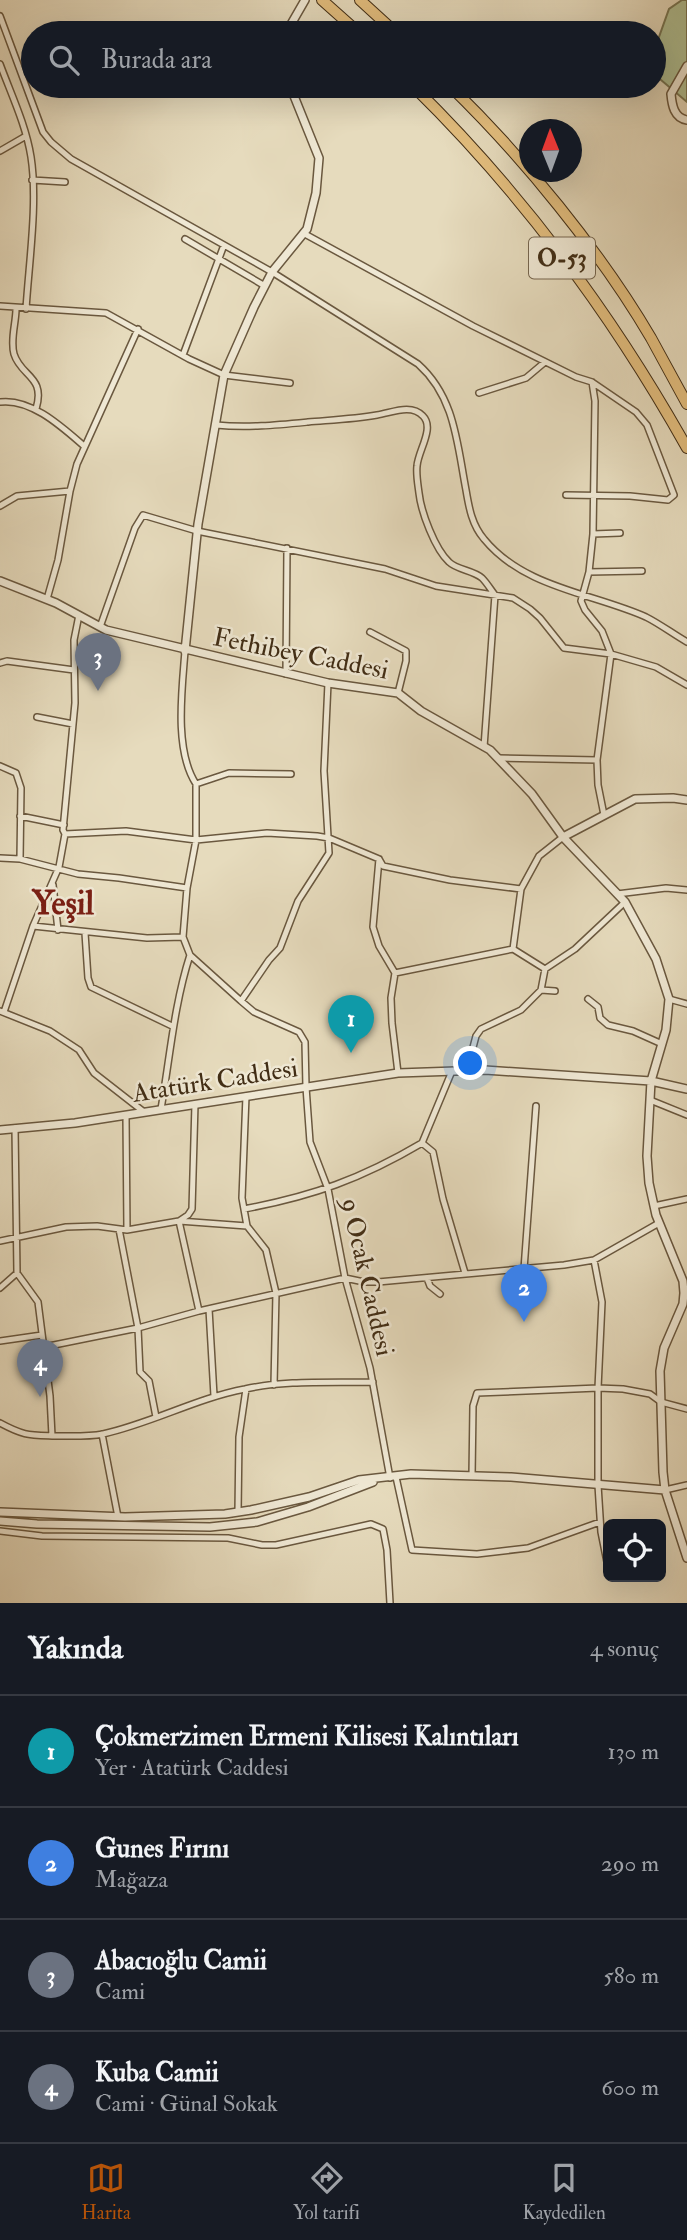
<!DOCTYPE html>
<html lang="tr">
<head>
<meta charset="utf-8">
<style>
	body { margin:0; font-family:"IM FELL Double Pica",serif; background:#242831; color:#f1f3f6 }
	.controls { position:absolute; right:21px; bottom:21px; display:grid; overflow:hidden; border-radius:10px; box-shadow:0 7px 28px #0002 }
	.controls button { width:63px; height:63px; display:grid; place-items:center; padding:0; border:0; border-bottom:2px solid #363941; background:#171b24; color:#f1f3f6; font:35px sans-serif }
	.compass { position:absolute; left:519px; top:119px; width:63px; height:63px; border-radius:50%; background:#171b24; box-shadow:0 7px 28px #0002; rotate:359deg }
	.you { position:absolute; left:471px; top:1064px; width:24px; height:24px; margin:-18px; border:5px solid #fff; border-radius:50%; background:#1a73e8; box-shadow:0 0 0 10px #1a73e833 }
	.badge { display:grid; place-items:center; width:46px; height:46px; border-radius:50%; background:#b45309; color:#fff; font-size:23px; font-weight:700 }
	.pin { position:absolute; translate:-50% -58px; filter:drop-shadow(0 2px 4px #0008) }
	.pin::after { content:''; position:absolute; top:37px; width:24px; height:21px; background:inherit; clip-path:polygon(0 0,100% 0,50% 100%) }
	.list { margin:0; padding:0; list-style:none }
	h2 { display:flex; justify-content:space-between; align-items:center; height:91px; margin:0; padding:0 28px; font-size:30px }
	h2 small { font-size:23px; font-weight:400; color:#9ea1a6 }
	.list li { display:grid; grid-template-columns:46px 1fr auto; gap:21px; align-items:center; box-sizing:border-box; height:112px; padding:0 28px; border-top:2px solid #363941 }
	.list b { display:block; font-size:26px; white-space:nowrap }
	.list p { margin:0; font-size:23px; white-space:nowrap; color:#9ea1a6 }
	.list em { font-size:23px; font-style:normal; color:#9ea1a6 }
	.icon { flex:none; width:38px; height:38px; fill:none; stroke:currentColor; stroke-width:2; stroke-linecap:round; stroke-linejoin:round }
	.map { position:relative; flex:none; width:687px; height:1603px; overflow:hidden }
	.search { position:absolute; background:#171b24; box-shadow:0 7px 28px #0002; left:21px; right:21px; top:21px; height:77px; display:flex; align-items:center; gap:18px; box-sizing:border-box; padding:0 24px; border-radius:38px; color:#9ea1a6; font-size:26px }
	.sheet { height:539px; background:#171b24 }
	nav { display:flex; justify-content:space-around; align-items:center; box-sizing:border-box; height:98px; border-top:2px solid #363941; background:#171b24; font-size:19px; color:#9ea1a6 }
	nav a { display:grid; justify-items:center; gap:4px }
	nav .on { color:#b45309 }
	.map>svg:first-child { display:block }
	.green { fill:#b0c195; stroke:#787755; stroke-width:2 }
	.lines { fill:none; stroke-linecap:round; stroke-linejoin:round }
	.minor-casing { stroke:#6a583f; stroke-width:8 }
	.tertiary-casing { stroke:#6a583f; stroke-width:10 }
	.motorway-casing { stroke:#412d15; stroke-width:12 }
	.minor { stroke:#efe8d4; stroke-width:5 }
	.tertiary { stroke:#efe8d4; stroke-width:7 }
	.motorway { stroke:#e3be7e; stroke-width:10 }
	.labels { text-anchor:middle; stroke-width:5; stroke-linejoin:round; paint-order:stroke }
	.shield { fill:#efe8d4; stroke:#75654e; stroke-width:2 }
	.shield-label { font-size:24px; font-weight:bold; fill:#412d15 }
	.street-label { font-size:26px; fill:#412d15; stroke:#efe8d4 }
	.district-label { font-size:33px; font-weight:bold; fill:#7a1f14; stroke:#efe8d4 }
</style>
</head>
<body>
<div class="map">
<svg width="687" height="1603" viewBox="0 0 687 1603">
	<rect width="100%" height="100%" fill="#e6dbbd"/>
	<filter id="stains"><feTurbulence type="fractalNoise" baseFrequency=".00286" numOctaves="4"/><feColorMatrix values="0 0 0 0 .2 0 0 0 0 .09 0 0 0 0 .02 0 0 0 .5 -.17"/></filter>
	<radialGradient id="worn" r=".72"><stop offset=".6" stop-color="#630" stop-opacity="0"/><stop offset="1" stop-color="#630" stop-opacity=".3"/></radialGradient>
	<!-- green -->
	<path class="green" d="M682 0H687V102L654 74V51L669 9Z"/>
	<g class="lines">
		<!-- minor casing -->
		<g class="minor-casing">
			<path id="minor" d="M0 16 43 132 51 142 71 159 272 272 418 364C455 397 457 443 466 490 469 508 472 525 484 539 524 588 592 593 646 617 660 624 673 634 687 642
				M0 64C11 94 26 125 31 157 38 202 29 262 26 309
				M0 151 26 136
				M32 180 65 182
				M303 233 473 326 576 377 592 382 636 412 647 425 674 495 668 500 630 496 566 495
				M185 239 265 286
				M0 306 106 313 189 359 224 375 290 383
				M16 309C16 323 10 340 14 354 21 377 46 376 36 409
				M183 355 224 245
				M592 382 595 401 593 534 589 572 581 601 585 610 602 631 611 654 597 760 598 785 604 815
				M479 393 526 378 545 362
				M0 402C31 398 62 427 84 446
				M216 425C247 428 277 425 308 422 331 420 354 419 377 415 391 413 411 403 423 416 435 428 418 451 417 466 416 475 418 485 419 493 421 512 435 549 449 562 457 570 473 570 482 578 487 583 491 590 495 595L484 747
				M0 506 17 496 70 491
				M593 534 620 533
				M589 572 642 571
				M47 599 58 560 70 491 77 464 138 329
				M100 627 135 528 143 515 197 531 385 569 436 586 513 598 530 609 540 618 564 648 611 654 656 667 687 685
				M370 632 406 651V661L398 693
				M185 651C182 690 174 750 196 784L229 773 291 774
				M0 663 7 661 74 670
				M286 674 287 548
				M37 717 73 724
				M498 758 597 760
				M0 766 16 773 21 788 20 859
				M196 784V840L187 888 183 937 190 955 241 1001 254 1012 299 1032 305 1042 306 1087 310 1142 328 1189 345 1278 370 1368 390 1478
				M20 816 64 825
				M65 834 126 831 196 840 267 833 317 836 329 838 379 859 383 866 450 880 521 889
				M0 858 20 859 78 874 119 878 187 888
				M379 859 373 927 379 946 395 973 391 998 392 1023 398 1073
				M53 885 58 930
				M617 894 666 888 687 890
				M33 926 147 938 183 937
				M85 933 88 978 91 987 172 1026
				M513 949 521 889 539 856 563 837
				M513 949 545 969
				M395 973 513 949
				M541 990 555 991
				M588 999 598 1007 600 1018 608 1025 633 1031 662 1044
				M669 999 687 1004
				M241 1001 269 960 280 948 298 901 329 853 324 771 328 683
				M0 1011 50 1031 79 1050 94 1073 144 1112
				M4 1012 33 926 59 867 65 834 63 830 75 703 74 640 79 615
				M467 1070 476 1036 481 1029 521 1010 541 990 545 969 575 949 625 902
				M246 1096 242 1198 247 1226 266 1250 276 1293 274 1385
				M650 1100 687 1115
				M195 1104 192 1209 188 1215 179 1221 199 1311
				M161 1109C170 1057 174 1005 190 955
				M126 1116 127 1230
				M15 1128 17 1273 38 1302 50 1396 52 1436
				M422 1143 452 1071
				M654 1206 687 1199
				M244 1209C313 1196 361 1179 422 1143L433 1152 443 1199 465 1273
				M119 1229 138 1328 140 1372 149 1381 156 1417
				M0 1241 66 1227 97 1226 127 1230 179 1221 247 1226
				M594 1260 602 1302 598 1388V1485L601 1532 607 1562
				M524 1269 536 1106
				M427 1278 430 1286 440 1294
				M0 1288 17 1273
				M209 1309 214 1396
				M0 1341 42 1335
				M44 1347 138 1328 199 1311 345 1278 364 1282H378L564 1265 594 1260 659 1223
				M0 1423C24 1436 29 1435 55 1436 72 1436 87 1437 103 1434 152 1423 197 1398 245 1389 286 1380 331 1383 373 1382
				M102 1434 118 1517
				M472 1476 473 1406 477 1393 598 1388 623 1389 650 1394 661 1402 687 1409
				M396 1477 412 1550 477 1554 528 1548 600 1522
				M665 1490 687 1485
				M238 1512 239 1437 246 1389
				M0 1531 42 1536 228 1538 262 1545H276L371 1524 383 1529 387 1550 390 1603"/>
		</g>
		<!-- tertiary casing -->
		<g class="tertiary-casing">
			<path id="tertiary" d="M286 33 305 0
				M687 66 671 94C672 105 674 118 687 120
				M0 581 56 603 106 630 328 683 398 693 421 711 490 750 532 794 563 837 625 902 656 959 669 999 666 1030 651 1081 647 1156 649 1183 656 1215 683 1281 684 1293 683 1304 664 1348 660 1371 663 1472 665 1490 687 1558
				M185 651 198 524 224 375 254 307 272 272 307 229 316 193 319 158 290 86
				M563 837 635 799 673 798 687 800
				M0 1130 75 1123 398 1073 485 1070 651 1081 687 1089
				M0 1512 125 1517 225 1514 251 1510 309 1497 359 1480 411 1474 511 1477 665 1490
				M0 1521 37 1524 210 1527 257 1522 308 1507 373 1482"/>
		</g>
		<!-- motorway casing -->
		<g class="motorway-casing">
			<path id="motorway" d="M322 0 359 33
				M360 0 396 33
				M413 86C521 192 613 316 687 448
				M450 86C522 156 600 251 651 338 663 360 675 382 687 404"/>
		</g>
		<!-- minor -->
		<use href="#minor" class="minor"/>
		<!-- tertiary -->
		<use href="#tertiary" class="tertiary"/>
		<!-- motorway -->
		<use href="#motorway" class="motorway"/>
	</g>
	<g class="labels">
		<!-- shield labels -->
		<rect class="shield" x="529" y="237.5" width="66" height="41" rx="5"/>
		<g class="shield-label">
			<text x="562" y="266">O-53</text>
		</g>
		<!-- street labels -->
		<g class="street-label">
			<text transform="translate(301 653) rotate(11)" y="9">Fethibey Caddesi</text>
			<text transform="translate(215 1080) rotate(-9)" y="9">Atatürk Caddesi</text>
			<text transform="translate(368 1277) rotate(77)" y="9">9 Ocak Caddesi</text>
		</g>
		<!-- district labels -->
		<g class="district-label">
			<text x="63" y="914">Yeşil</text>
		</g>
	</g>
	<rect width="100%" height="100%" filter="url(#stains)"/>
	<rect width="100%" height="100%" fill="url(#worn)"/>
</svg>
<div class="controls">
<button><svg class="icon" aria-label="locate" viewBox="0 0 24 24"><circle cx="12" cy="12" r="6"/><path d="M12 2v4M12 18v4M2 12h4M18 12h4"/></svg></button>
</div>
<svg class="compass" viewBox="-18 -18 36 36"><path d="M0-13l5 13h-10z" fill="#e53935"/><path d="M0 13l5-13h-10z" fill="#9ea1a6"/></svg>
<div class="you"></div>
<div class="pin badge" style="left:351px;top:1053px;background:#0f9aa8">1</div>
<div class="pin badge" style="left:524px;top:1322px;background:#3f7fe0">2</div>
<div class="pin badge" style="left:98px;top:691px;background:#6b7280">3</div>
<div class="pin badge" style="left:40px;top:1397px;background:#6b7280">4</div>
<div class="search"><svg class="icon" aria-label="search" viewBox="0 0 24 24"><circle cx="10" cy="10" r="6"/><path d="M15 15l6 6"/></svg>Burada ara</div>
</div>
<section class="sheet">
<h2>Yakında<small>4 sonuç</small></h2>
<ul class="list">
<li><span class="badge" style="background:#0f9aa8">1</span><div><b>Çokmerzimen Ermeni Kilisesi Kalıntıları</b><p>Yer · Atatürk Caddesi</p></div><em>130 m</em></li>
<li><span class="badge" style="background:#3f7fe0">2</span><div><b>Gunes Fırını</b><p>Mağaza</p></div><em>290 m</em></li>
<li><span class="badge" style="background:#6b7280">3</span><div><b>Abacıoğlu Camii</b><p>Cami</p></div><em>580 m</em></li>
<li><span class="badge" style="background:#6b7280">4</span><div><b>Kuba Camii</b><p>Cami · Günal Sokak</p></div><em>600 m</em></li>
</ul>
</section>
<nav>
<a class="on"><svg class="icon" aria-label="map" viewBox="0 0 24 24"><path d="M3 6l6-2 6 2 6-2v14l-6 2-6-2-6 2zM9 4v14M15 6v14"/></svg>Harita</a>
<a><svg class="icon" aria-label="directions" viewBox="0 0 24 24"><path d="M12 3l9 9-9 9-9-9zM9 14v-3h6M13 9l2 2-2 2"/></svg>Yol tarifi</a>
<a><svg class="icon" aria-label="saved" viewBox="0 0 24 24"><path d="M7 4h10v16l-5-4-5 4z"/></svg>Kaydedilen</a>
</nav>
</body>
</html>
